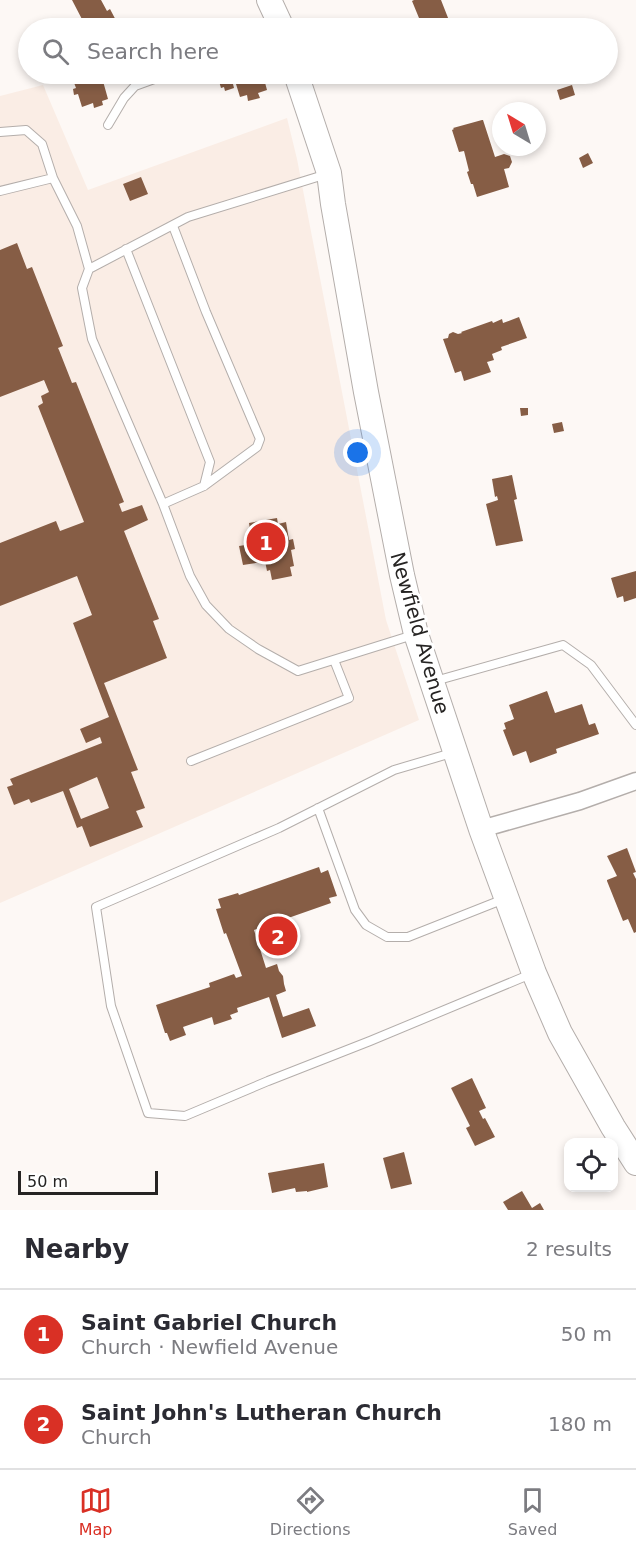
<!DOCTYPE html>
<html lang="en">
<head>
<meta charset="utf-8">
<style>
	body { margin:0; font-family:"DejaVu Sans",sans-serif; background:#f2f2f3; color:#2b2b33 }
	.controls { position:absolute; right:18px; bottom:18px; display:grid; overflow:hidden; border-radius:12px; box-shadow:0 3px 9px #0003 }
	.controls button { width:54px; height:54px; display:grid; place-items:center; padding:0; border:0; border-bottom:2px solid #e1e1e2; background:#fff; color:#2b2b33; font:30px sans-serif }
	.compass { position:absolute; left:492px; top:102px; width:54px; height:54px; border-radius:50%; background:#fff; box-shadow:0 3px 9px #0003; rotate:322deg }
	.scale { position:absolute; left:18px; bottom:15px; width:140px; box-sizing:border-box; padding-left:6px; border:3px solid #262423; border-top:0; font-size:16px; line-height:21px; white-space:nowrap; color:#262423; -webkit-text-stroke:4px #fff; paint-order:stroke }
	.you { position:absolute; left:358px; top:453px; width:21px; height:21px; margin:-15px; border:4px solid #fff; border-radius:50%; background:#1a73e8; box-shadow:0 0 0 9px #1a73e833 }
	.badge { display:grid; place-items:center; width:39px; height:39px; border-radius:50%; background:#d93025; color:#fff; font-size:20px; font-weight:700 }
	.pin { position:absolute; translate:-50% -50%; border:3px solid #fff; box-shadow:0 2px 6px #0006 }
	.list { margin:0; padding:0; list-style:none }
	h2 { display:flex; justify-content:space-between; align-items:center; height:78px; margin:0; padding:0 24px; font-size:26px }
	h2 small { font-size:20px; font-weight:400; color:#7c7c81 }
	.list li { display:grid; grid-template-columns:39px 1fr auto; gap:18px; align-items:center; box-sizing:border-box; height:90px; padding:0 24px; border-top:2px solid #e1e1e2 }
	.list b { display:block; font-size:22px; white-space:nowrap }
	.list p { margin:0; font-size:20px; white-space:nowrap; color:#7c7c81 }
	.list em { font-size:20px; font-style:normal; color:#7c7c81 }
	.icon { flex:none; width:33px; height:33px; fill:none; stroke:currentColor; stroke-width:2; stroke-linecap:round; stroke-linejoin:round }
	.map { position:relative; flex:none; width:636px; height:1210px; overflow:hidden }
	.search { position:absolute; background:#fff; box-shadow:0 3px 9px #0003; left:18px; right:18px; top:18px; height:66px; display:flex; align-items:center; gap:15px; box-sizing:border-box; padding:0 21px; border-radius:33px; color:#7c7c81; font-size:22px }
	.sheet { height:258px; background:#fff }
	nav { display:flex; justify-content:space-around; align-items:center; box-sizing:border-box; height:84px; border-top:2px solid #e1e1e2; background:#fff; font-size:16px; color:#7c7c81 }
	nav a { display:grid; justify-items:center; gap:3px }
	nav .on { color:#d93025 }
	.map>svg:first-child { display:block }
	.built { fill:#faede5 }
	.building { fill:#865d45; fill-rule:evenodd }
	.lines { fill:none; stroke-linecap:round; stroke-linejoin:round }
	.lane-casing { stroke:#b4aeab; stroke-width:10 }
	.street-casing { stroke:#b4aeab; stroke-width:19 }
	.secondary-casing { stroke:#b4aeab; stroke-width:26 }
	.lane { stroke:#fff; stroke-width:8 }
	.street { stroke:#fff; stroke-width:16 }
	.secondary { stroke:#fff; stroke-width:24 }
	.labels { text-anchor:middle; stroke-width:6; stroke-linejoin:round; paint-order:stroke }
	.street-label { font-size:20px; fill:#262423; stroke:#fff }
</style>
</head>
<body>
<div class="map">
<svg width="636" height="1210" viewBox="0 0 636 1210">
	<rect width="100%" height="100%" fill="#fdf8f5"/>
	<!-- built -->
	<path class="built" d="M43 85 88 190 287 118 297 159 386 620 419 720 0 903V96Z"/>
	<!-- building -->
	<path class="building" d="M72 0H101L107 11 110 9 120 28H83L82 26 85 25Z
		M414 0H441L452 28 458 26 463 28H421L417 19 419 18 412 1Z
		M94 74H101L108 99 102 101 103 105 94 108 93 103 82 107 78 94 74 95 73 89 76 88 73 80Z
		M242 74H267L263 75 267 90 258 93 260 98 248 101 247 95 240 97 236 84H233L234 88 225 91 224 87 221 88 218 78Z
		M572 85 575 95 560 100 557 90Z
		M482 120H483L495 157 504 154 510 156 512 162 509 168 504 169 509 187 477 197 473 184H471L467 172 469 171 464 151 459 152 452 130 454 129 453 128Z
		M588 153 593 163 583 168 579 158Z
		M141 177 148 194 130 201 123 184Z
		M17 243 27 269 32 267 63 346 58 348 59 350 72 383 76 382 124 502 119 504 122 512 142 505 148 520 124 531 159 619 153 621 167 658 104 683 138 770 131 772 145 808 136 811 143 827 90 847 82 826 77 828 63 791 31 803 29 799 14 805 7 787 13 785 10 779 102 743 100 737 86 743 80 729 109 717 73 623 92 615 77 576 0 606V543L56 521 60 531 84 522 38 406 43 403 41 396 49 392 44 380 0 397V250ZM97 777 109 808 81 819 69 789Z
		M519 317 527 338 501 347 502 350 492 354 494 360 487 362 491 372 464 381 461 371 455 373 443 339 448 338 449 334 453 332 458 334 462 333 461 332 492 321 493 323 502 319 503 323Z
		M520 408H528V415L521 416Z
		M562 422 564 431 554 433 552 424Z
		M512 475 517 499 514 500 523 541 496 546 486 504 498 500 497 496 495 497 492 479Z
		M277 518 278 524 286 522 289 540 293 539 295 549 291 550 294 566 290 567 292 576 272 580 270 570 267 571 264 556 261 557 262 562 243 565 239 546 258 543 256 536 251 537 249 523Z
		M636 571V598L624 602 623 596 617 598 611 578Z
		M547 691 555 713 582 704 589 725 595 723 599 734 556 749 557 753 530 763 526 751 513 756 503 730 506 729 504 723 514 719 509 705Z
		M627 848 636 872 633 873 636 879V932L634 933 628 919 623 921 607 881V880L617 876 607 856Z
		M319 867 321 873 328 870 337 896 329 898 331 903 254 930 266 968 277 964 279 971 283 976 284 984 286 991 276 995 283 1017 309 1008 316 1026 282 1038 269 997 237 1008 238 1012 230 1015 232 1019 214 1025 212 1017 183 1027 186 1035 170 1041 167 1033H165L156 1005 210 987 209 983 234 974 236 978 242 976 226 933 224 934 216 909 221 908 218 899 238 893 239 895Z
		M472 1078 486 1108 479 1111 483 1119 485 1118 495 1137 475 1146 466 1128 470 1126 451 1088Z
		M404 1152 412 1184 391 1189 383 1158Z
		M324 1163 328 1187 307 1192V1191L296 1192 295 1188 272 1193 268 1173Z
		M522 1191 532 1208 540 1203 544 1210H508L503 1202Z"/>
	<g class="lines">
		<!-- lane casing -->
		<g class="lane-casing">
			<path id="lane" d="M108 125 124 98 135 86 168 74
				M0 132 26 130 42 144 53 178 77 226 89 269
				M327 174 188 217 89 269 82 288 92 339 163 504 190 576 206 605 229 629 258 649 298 671 413 635
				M0 191 53 178
				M126 249 210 462 204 486
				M163 504 204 486 257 447 260 439 206 312 173 226
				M435 681 563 645 591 665 636 725
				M455 752 394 770 279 828 96 907 111 1006 148 1113 185 1116 268 1081 370 1041 531 974
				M191 761 349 698 334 660
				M318 808 355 910 366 925 387 937H408L504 899"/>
		</g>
		<!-- street casing -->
		<g class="street-casing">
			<path id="street" d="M481 829 580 801 636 781"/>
		</g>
		<!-- secondary casing -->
		<g class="secondary-casing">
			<path id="secondary" d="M269 0 282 28
				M296 74 329 173 333 204 366 392 402 575 416 634 481 829 534 973 560 1033 613 1127 636 1163"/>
		</g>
		<!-- lane -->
		<use href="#lane" class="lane"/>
		<!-- street -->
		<use href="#street" class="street"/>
		<!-- secondary -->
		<use href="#secondary" class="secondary"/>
	</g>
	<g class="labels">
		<!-- street labels -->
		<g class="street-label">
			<text transform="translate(420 633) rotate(74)" y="7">Newfield Avenue</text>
		</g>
	</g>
</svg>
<div class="controls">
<button><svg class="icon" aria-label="locate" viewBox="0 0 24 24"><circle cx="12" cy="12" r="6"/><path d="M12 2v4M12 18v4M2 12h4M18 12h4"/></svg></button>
</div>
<svg class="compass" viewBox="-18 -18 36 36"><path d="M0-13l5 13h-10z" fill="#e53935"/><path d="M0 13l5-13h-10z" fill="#7c7c81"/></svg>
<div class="scale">50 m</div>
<div class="you"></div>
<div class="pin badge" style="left:266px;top:542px">1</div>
<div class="pin badge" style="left:278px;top:936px">2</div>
<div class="search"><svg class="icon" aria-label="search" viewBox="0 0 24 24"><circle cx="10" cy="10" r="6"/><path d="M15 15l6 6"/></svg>Search here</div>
</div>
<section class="sheet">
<h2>Nearby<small>2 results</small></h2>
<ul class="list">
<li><span class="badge">1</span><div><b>Saint Gabriel Church</b><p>Church · Newfield Avenue</p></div><em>50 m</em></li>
<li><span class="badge">2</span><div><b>Saint John's Lutheran Church</b><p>Church</p></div><em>180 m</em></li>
</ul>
</section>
<nav>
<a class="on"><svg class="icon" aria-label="map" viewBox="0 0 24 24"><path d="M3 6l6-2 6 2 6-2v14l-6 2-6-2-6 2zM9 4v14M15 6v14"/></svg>Map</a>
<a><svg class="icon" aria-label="directions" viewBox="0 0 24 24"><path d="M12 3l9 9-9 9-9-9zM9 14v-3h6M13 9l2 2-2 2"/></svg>Directions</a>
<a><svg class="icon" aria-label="saved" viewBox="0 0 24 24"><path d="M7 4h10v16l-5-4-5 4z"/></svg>Saved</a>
</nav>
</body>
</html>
